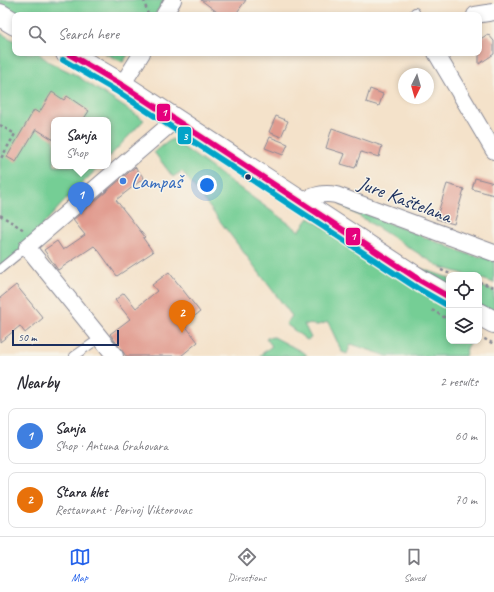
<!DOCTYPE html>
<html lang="en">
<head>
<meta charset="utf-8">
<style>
	body { margin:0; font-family:Caveat,sans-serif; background:#f2f2f3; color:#2b2b33 }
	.controls { position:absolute; right:12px; bottom:12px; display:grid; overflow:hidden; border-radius:8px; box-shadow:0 2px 6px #0003 }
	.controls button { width:36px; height:36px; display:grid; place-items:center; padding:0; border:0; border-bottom:1px solid #e1e1e2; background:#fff; color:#2b2b33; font:20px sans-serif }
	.compass { position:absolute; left:398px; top:68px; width:36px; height:36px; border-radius:50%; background:#fff; box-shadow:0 2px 6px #0003; rotate:185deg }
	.scale { position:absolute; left:12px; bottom:10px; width:107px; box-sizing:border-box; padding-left:4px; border:2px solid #1b2f5e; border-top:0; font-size:11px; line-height:14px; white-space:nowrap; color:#1b2f5e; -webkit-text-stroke:3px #f7f3e8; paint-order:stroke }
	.you { position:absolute; left:207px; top:185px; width:14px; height:14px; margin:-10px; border:3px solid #fff; border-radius:50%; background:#1a73e8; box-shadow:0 0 0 6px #1a73e833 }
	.badge { display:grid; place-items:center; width:26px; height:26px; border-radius:50%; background:#2563eb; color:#fff; font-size:13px; font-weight:700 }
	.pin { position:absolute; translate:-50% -33px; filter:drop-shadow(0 1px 2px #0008) }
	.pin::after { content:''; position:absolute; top:21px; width:14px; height:12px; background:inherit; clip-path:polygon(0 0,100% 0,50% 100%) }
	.popup { position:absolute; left:51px; top:117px; width:60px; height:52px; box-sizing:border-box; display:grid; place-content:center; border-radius:8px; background:#fff; filter:drop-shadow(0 1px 3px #0005); font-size:13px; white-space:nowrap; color:#7c7c81 }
	.popup b { font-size:15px; color:#2b2b33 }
	.popup::after { content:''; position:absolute; left:50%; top:100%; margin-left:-8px; border:8px solid transparent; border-top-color:#fff }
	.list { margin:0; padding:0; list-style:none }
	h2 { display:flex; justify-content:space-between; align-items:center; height:52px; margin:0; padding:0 16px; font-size:17px }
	h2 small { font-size:13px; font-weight:400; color:#7c7c81 }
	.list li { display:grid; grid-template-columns:26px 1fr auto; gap:12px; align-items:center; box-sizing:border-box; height:56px; margin:0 8px 8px; padding:0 8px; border:1px solid #e1e1e2; border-radius:8px }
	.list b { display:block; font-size:15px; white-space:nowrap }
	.list p { margin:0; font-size:13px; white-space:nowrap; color:#7c7c81 }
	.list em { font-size:13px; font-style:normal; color:#7c7c81 }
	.icon { flex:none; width:22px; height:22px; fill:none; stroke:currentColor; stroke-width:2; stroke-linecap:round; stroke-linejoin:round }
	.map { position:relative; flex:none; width:494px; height:356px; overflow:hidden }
	.search { position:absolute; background:#fff; box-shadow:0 2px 6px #0003; left:12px; right:12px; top:12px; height:44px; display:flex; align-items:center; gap:10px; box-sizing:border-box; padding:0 14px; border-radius:8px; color:#7c7c81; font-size:15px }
	.sheet { height:180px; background:#fff }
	nav { display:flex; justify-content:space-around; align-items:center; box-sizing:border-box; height:56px; border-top:1px solid #e1e1e2; background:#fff; font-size:11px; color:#7c7c81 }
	nav a { display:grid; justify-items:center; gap:2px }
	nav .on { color:#2563eb }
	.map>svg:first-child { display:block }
	.green { fill:#74ce95; stroke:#487e7a }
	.building { fill:#e19b8f }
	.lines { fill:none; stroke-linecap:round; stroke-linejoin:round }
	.service-casing { stroke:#888894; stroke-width:10 }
	.minor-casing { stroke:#888894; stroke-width:18 }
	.secondary-casing { stroke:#888894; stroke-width:24 }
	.path { stroke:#888894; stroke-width:2.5; stroke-dasharray:3 3; stroke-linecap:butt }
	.service { stroke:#fff; stroke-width:8 }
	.minor { stroke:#fff; stroke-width:16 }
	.secondary { stroke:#fff; stroke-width:22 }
	.bus-1-casing { stroke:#f7f3e8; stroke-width:9 }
	.bus-2-casing { stroke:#f7f3e8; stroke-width:9 }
	.bus-1 { stroke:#e5007d; stroke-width:6 }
	.bus-2 { stroke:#01a3c8; stroke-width:6 }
	.bus-dot { fill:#1b2f5e; stroke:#f7f3e8; stroke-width:1.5 }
	.shop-dot { fill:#3f7fe0; stroke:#f7f3e8; stroke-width:1.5 }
	.labels { text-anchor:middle; stroke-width:3; stroke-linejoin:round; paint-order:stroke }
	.shop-label { font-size:20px; fill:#366cbe; stroke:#f7f3e8; text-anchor:start }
	.street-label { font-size:20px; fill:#1b2f5e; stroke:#f7f3e8 }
	.line-badge { stroke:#f7f3e8; stroke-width:1.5 }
	.badge-label { font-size:11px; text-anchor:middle; font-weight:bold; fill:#fff }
</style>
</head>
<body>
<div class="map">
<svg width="494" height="356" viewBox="0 0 494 356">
	<rect width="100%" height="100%" fill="#f7f3e8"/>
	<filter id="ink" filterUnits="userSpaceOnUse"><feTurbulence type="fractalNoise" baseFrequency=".025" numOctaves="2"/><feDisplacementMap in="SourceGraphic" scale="8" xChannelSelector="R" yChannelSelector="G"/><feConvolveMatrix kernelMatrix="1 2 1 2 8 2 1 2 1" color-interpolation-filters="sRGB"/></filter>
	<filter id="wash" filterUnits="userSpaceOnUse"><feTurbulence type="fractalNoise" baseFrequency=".012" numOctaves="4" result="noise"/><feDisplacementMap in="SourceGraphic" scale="16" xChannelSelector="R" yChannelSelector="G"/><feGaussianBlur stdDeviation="0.9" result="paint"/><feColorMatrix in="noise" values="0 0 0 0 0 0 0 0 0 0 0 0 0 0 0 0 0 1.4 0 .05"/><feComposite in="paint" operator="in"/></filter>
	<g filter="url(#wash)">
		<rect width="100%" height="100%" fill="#f4e2ca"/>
		<!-- green -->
		<path class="green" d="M0 0H164L155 15H20L0 4Z
			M0 33 15 41V53H38L49 62 74 74 144 120 108 158V120H54V166H100L70 195 0 272Z
			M104 53H129L123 62Z
			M172 139 299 231 309 218 449 305V341H469L465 356H387L351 344 347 354 342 352 328 322 318 325 304 324 311 338 307 340 286 324 292 316 182 171 173 177 154 152Z
			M340 204 470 255 494 259V283L479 278V275H468L440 267Z
			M420 268 449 278V286Z
			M479 286 494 290V313L479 305Z
			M274 337 306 354V356H259L272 346 266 338Z"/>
		<g id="blocks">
			<!-- building -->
			<path class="building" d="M201 0H246L235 15H221Z
				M488 34 494 41V54L479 64V40Z
				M370 89 383 94 379 106 366 102Z
				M52 92 64 100 67 96 89 111 83 120H54V140L36 129 16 162 7 157 34 110 39 113Z
				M276 116 288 121 281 137 269 132Z
				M332 128 382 146 379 157 361 152 355 168 341 164 345 154 326 148Z
				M270 137 288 144 283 155 265 148Z
				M135 167 144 178 116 200 145 237 143 238 153 252 117 276 99 251 94 246 58 270 44 250 57 241 63 250 85 235 73 220Z
				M475 178 494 183V195L472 189Z
				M447 184 464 189 454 224 436 219Z
				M169 272 200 312 184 324 198 342 181 356H126L110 334 130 319 115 300 124 293 136 308 157 291 152 285Z
				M16 285 43 318 25 333 20 326 0 342V298Z"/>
		</g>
	</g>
	<g filter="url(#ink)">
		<use href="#blocks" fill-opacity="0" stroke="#888894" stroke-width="1"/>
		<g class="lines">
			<!-- service casing -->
			<g class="service-casing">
				<path id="service" d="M415 12 416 15
					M0 269 27 247
					M74 356 100 338"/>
			</g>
			<!-- minor casing -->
			<g class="minor-casing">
				<path id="minor" d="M164 15 173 0
					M475 15 494 12
					M436 53 494 151
					M122 85 142 53
					M301 202C313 196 322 192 336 195L494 253
					M115 356 27 247 175 120"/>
			</g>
			<!-- secondary casing -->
			<g class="secondary-casing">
				<path id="secondary" d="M0 15 15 24
					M67 53 122 85 421 281 449 297
					M479 314 494 322"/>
			</g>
			<!-- path -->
			<path class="path" d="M144 0 148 15
				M0 125 15 134 0 160
				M0 215 24 230
				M441 270 453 275
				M479 282 494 287
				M432 310 449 320
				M479 336 494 344"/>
			<!-- service -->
			<use href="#service" class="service"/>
			<!-- minor -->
			<use href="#minor" class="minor"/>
			<!-- secondary -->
			<use href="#secondary" class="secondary"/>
			<!-- bus-1 casing -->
			<g class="bus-1-casing">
				<path id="bus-1" d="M67 53 122 85 421 281 449 297"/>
			</g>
			<!-- bus-2 casing -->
			<g class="bus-2-casing">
				<path id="bus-2" d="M63 60 118 92 417 288 445 304"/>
			</g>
			<!-- bus-1 -->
			<use href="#bus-1" class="bus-1"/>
			<!-- bus-2 -->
			<use href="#bus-2" class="bus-2"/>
		</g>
	</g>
	<!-- markers -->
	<circle class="bus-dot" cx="248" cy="177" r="3.5"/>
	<circle class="shop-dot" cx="123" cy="181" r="4"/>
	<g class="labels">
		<!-- shop labels -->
		<g class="shop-label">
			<text x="131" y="188">Lampaš</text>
		</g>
		<!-- street labels -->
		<g class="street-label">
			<text transform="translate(405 199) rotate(21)" y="7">Jure Kaštelana</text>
		</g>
	</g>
	<g class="line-badge">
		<rect x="156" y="103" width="15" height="19" rx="4" fill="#e5007d"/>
		<rect x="177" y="126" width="15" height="19" rx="4" fill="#01a3c8"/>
		<rect x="345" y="227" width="16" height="19" rx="4" fill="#e5007d"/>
	</g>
	<g class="badge-label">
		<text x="164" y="116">1</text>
		<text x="185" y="140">3</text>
		<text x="353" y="240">1</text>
	</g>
</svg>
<div class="controls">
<button><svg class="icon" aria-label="locate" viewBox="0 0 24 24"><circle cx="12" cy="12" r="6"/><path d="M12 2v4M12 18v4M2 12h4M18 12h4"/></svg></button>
<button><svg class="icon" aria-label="layers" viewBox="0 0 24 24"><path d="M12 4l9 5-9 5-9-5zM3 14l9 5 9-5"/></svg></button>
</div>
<svg class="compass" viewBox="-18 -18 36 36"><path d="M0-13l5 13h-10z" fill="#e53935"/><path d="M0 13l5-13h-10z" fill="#7c7c81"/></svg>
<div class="scale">50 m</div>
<div class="you"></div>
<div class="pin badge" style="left:81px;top:215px;background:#3f7fe0">1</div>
<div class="popup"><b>Sanja</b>Shop</div>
<div class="pin badge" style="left:182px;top:333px;background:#e8710a">2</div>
<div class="search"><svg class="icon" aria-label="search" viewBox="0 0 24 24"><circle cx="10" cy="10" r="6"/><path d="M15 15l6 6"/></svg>Search here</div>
</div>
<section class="sheet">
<h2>Nearby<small>2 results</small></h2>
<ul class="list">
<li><span class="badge" style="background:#3f7fe0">1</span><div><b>Sanja</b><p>Shop · Antuna Grahovara</p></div><em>60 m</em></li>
<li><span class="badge" style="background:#e8710a">2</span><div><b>Stara klet</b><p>Restaurant · Perivoj Viktorovac</p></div><em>70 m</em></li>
</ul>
</section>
<nav>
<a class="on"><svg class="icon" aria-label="map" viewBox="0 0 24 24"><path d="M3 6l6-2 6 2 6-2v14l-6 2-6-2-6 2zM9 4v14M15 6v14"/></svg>Map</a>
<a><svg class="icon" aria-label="directions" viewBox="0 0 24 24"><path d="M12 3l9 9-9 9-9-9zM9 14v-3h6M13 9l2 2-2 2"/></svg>Directions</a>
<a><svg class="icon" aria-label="saved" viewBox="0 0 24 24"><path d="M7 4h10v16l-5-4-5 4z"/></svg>Saved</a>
</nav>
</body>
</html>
